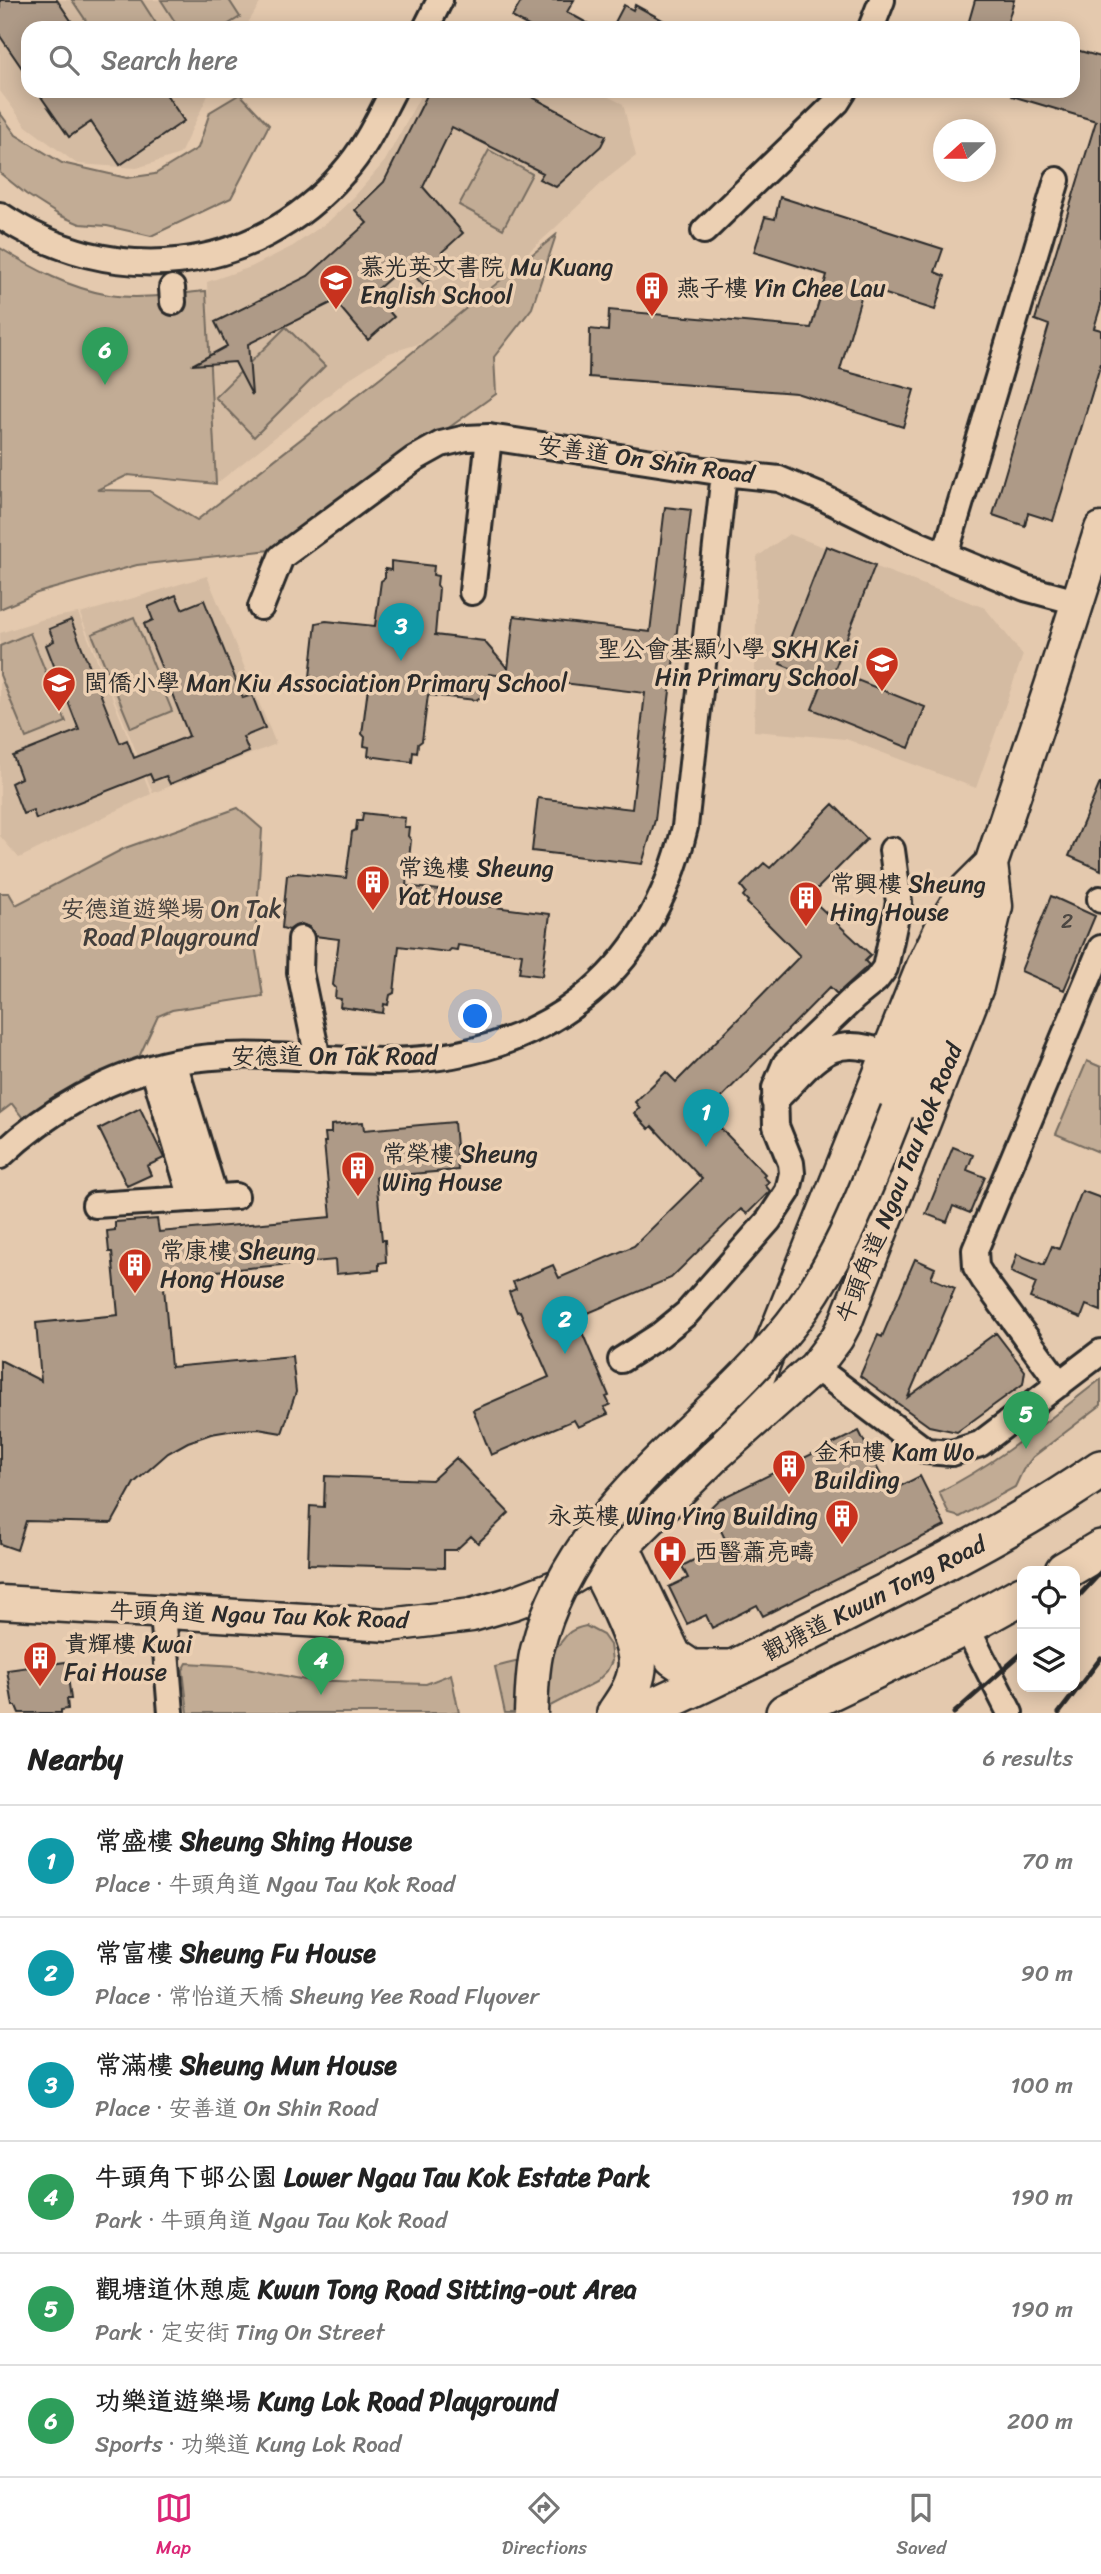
<!DOCTYPE html>
<html lang="en">
<head>
<meta charset="utf-8">
<style>
	body { margin:0; font-family:Sriracha,"LXGW WenKai TC",sans-serif; background:#f6f6f6; color:#222 }
	.controls { position:absolute; right:21px; bottom:21px; display:grid; overflow:hidden; border-radius:14px; box-shadow:0 4px 18px #0003 }
	.controls button { width:63px; height:63px; display:grid; place-items:center; padding:0; border:0; border-bottom:2px solid #e0e0e0; background:#fff; color:#222; font:35px sans-serif }
	.compass { position:absolute; left:933px; top:119px; width:63px; height:63px; border-radius:50%; background:#fff; box-shadow:0 4px 18px #0003; rotate:249deg }
	.you { position:absolute; left:476px; top:1017px; width:24px; height:24px; margin:-18px; border:5px solid #fff; border-radius:50%; background:#1a73e8; box-shadow:0 0 0 10px #1a73e833 }
	.badge { display:grid; place-items:center; width:46px; height:46px; border-radius:50%; background:#db2777; color:#fff; font-size:23px; font-weight:700 }
	.pin { position:absolute; translate:-50% -58px; filter:drop-shadow(0 2px 4px #0008) }
	.pin::after { content:''; position:absolute; top:37px; width:24px; height:21px; background:inherit; clip-path:polygon(0 0,100% 0,50% 100%) }
	.list { margin:0; padding:0; list-style:none }
	h2 { display:flex; justify-content:space-between; align-items:center; height:91px; margin:0; padding:0 28px; font-size:30px }
	h2 small { font-size:23px; font-weight:400; color:#767676 }
	.list li { display:grid; grid-template-columns:46px 1fr auto; gap:21px; align-items:center; box-sizing:border-box; height:112px; padding:0 28px; border-top:2px solid #e0e0e0 }
	.list b { display:block; font-size:26px; white-space:nowrap }
	.list p { margin:0; font-size:23px; white-space:nowrap; color:#767676 }
	.list em { font-size:23px; font-style:normal; color:#767676 }
	.icon { flex:none; width:38px; height:38px; fill:none; stroke:currentColor; stroke-width:2; stroke-linecap:round; stroke-linejoin:round }
	.map { position:relative; flex:none; width:1101px; height:1713px; overflow:hidden }
	.search { position:absolute; background:#fff; box-shadow:0 4px 18px #0003; left:21px; right:21px; top:21px; height:77px; display:flex; align-items:center; gap:18px; box-sizing:border-box; padding:0 24px; border-radius:21px; color:#767676; font-size:26px }
	.sheet { height:763px; background:#fff }
	nav { display:flex; justify-content:space-around; align-items:center; box-sizing:border-box; height:98px; border-top:2px solid #e0e0e0; background:#fff; font-size:19px; color:#767676 }
	nav a { display:grid; justify-items:center; gap:4px }
	nav .on { color:#db2777 }
	.map>svg:first-child { display:block }
	.built { fill:#d4bba2 }
	.green { fill:#c2ac95; stroke:#766c60; stroke-width:2 }
	.building { fill:#ae9a87; stroke:#2b2b2b; stroke-width:2 }
	.lines { fill:none; stroke-linecap:round; stroke-linejoin:round }
	.minor-casing { stroke:#2b2b2b; stroke-width:30 }
	.major-casing { stroke:#2b2b2b; stroke-width:37 }
	.highway-casing { stroke:#2b2b2b; stroke-width:42 }
	.minor { stroke:#ecd0b3; stroke-width:24 }
	.major { stroke:#ecd0b3; stroke-width:32 }
	.highway { stroke:#ecd0b3; stroke-width:37 }
	.rail { stroke:#2b2b2b; stroke-width:5 }
	.major-bridge-casing { stroke:#2b2b2b; stroke-width:37; stroke-linecap:butt }
	.major-bridge { stroke:#ecd0b3; stroke-width:32 }
	.labels { text-anchor:middle; stroke-width:7; stroke-linejoin:round; paint-order:stroke }
	.number-label { font-size:21px; fill:#4c4742 }
	.poi-label { font-size:24px; fill:#2b2b2b; stroke:#ecd0b3; text-anchor:start }
	.street-label { font-size:24px; fill:#2b2b2b; stroke:#ecd0b3 }
	.park-label { font-size:24px; fill:#423e3b; stroke:#ecd0b3 }
</style>
</head>
<body>
<div class="map">
<svg width="1101" height="1713" viewBox="0 0 1101 1713">
	<rect width="100%" height="100%" fill="#e4c9ae"/>
	<filter id="ink" filterUnits="userSpaceOnUse"><feTurbulence type="fractalNoise" baseFrequency=".0143" numOctaves="2"/><feDisplacementMap in="SourceGraphic" scale="14" xChannelSelector="R" yChannelSelector="G"/><feConvolveMatrix kernelMatrix="1 2 1 2 8 2 1 2 1" color-interpolation-filters="sRGB"/></filter>
	<g filter="url(#ink)">
		<!-- built -->
		<path class="built" d="M0 0H262L245 28H28V91H210L180 154 137 168 77 164 26 126 0 91Z
			M423 91H597L623 104 636 156 605 180 553 230 431 340 389 353 350 378 216 484 207 282 251 267 293 246 329 221 355 196 385 161Z
			M789 534 985 608 1023 655 976 788 846 739 754 731 757 557Z
			M207 576 276 744 153 793 80 614Z
			M78 613 151 794 19 858 0 836V633L44 619Z"/>
		<!-- green -->
		<path class="green" d="M72 0H141L159 28H91Z
			M161 0H229L240 17 222 28H179Z
			M240 94 269 125 231 198 151 236 107 226 80 224 59 215 26 194 0 173V113L16 135 62 163 127 178 155 174 198 148 210 112Z
			M489 150 532 174 503 229 459 205Z
			M556 235 532 308 494 357 496 394 279 549 137 565 37 593 0 609V248C34 269 69 288 109 295 140 300 175 294 206 291L216 484 128 475 97 490 149 491 197 520 409 355Z
			M286 327 325 366 254 437 215 397Z
			M134 617 172 711 131 728 92 634Z
			M30 633 66 722 26 738 0 675V646Z
			M238 808 262 829 255 945 263 996 172 1010 158 1016 139 1057 33 1131 12 1104 0 1113V893H9L16 905 125 848Z
			M1087 1061 1101 1067V1153L1056 1134Z
			M1101 1379V1405L1033 1457 1023 1470 1015 1487 960 1517 949 1514 939 1492C998 1463 1049 1419 1101 1379Z
			M586 1626 603 1635 610 1645 612 1661 607 1671 596 1682 537 1713H505L495 1667C513 1662 534 1659 550 1651 567 1643 560 1631 586 1626Z
			M187 1663 237 1666 305 1680 426 1684 451 1674 459 1713H188L183 1670Z"/>
		<!-- building -->
		<path class="building" d="M0 0H57L76 28H28V77L0 36Z
			M522 0H574L567 12 596 28H532L512 17Z
			M975 0H1014L1006 28H967Z
			M624 5 633 10 635 5 677 28H612Z
			M1073 49 1101 57V305L1094 328 1101 330V363L1053 521 1028 513 1025 526 993 515 1049 325 1035 320 1096 121 1012 96 1013 91H1073Z
			M37 91H164L184 121 120 165 91 122 69 137Z
			M429 91H521L606 136 601 146 556 187 539 179 543 173 452 127 423 187 463 233 442 252 450 261 423 285 405 265 373 293 394 317 368 340 335 301 248 344 252 395 235 362 192 365 227 346 215 322 308 276 367 223 355 210 384 182Z
			M780 197 943 249 935 272 945 276 935 310 864 287 840 370 914 390 903 427 796 393 589 377 590 329 608 331 609 310 811 328 827 275 754 252 765 217 775 219Z
			M665 507 691 510 655 820 642 864 532 851 538 798 632 809 645 693 489 674 485 699 479 698 476 700 428 695 422 741 418 744 417 753 413 752 412 762 368 756 369 747 364 746 365 737 362 734 368 688 319 681 317 678 310 677 316 623 326 621 375 626 381 581 385 578V569L391 570V561L434 566 433 575 438 576 437 585 439 588 435 635 484 641 508 669 514 616 650 632Z
			M826 546 875 565 834 671 925 707 909 748 812 709 823 681 780 664Z
			M176 595 182 609 204 600 243 698 252 695 265 728 243 737 249 752 170 784 166 776 153 781 150 774 36 819 33 810 23 814 11 783 21 778 13 756 79 730 46 645 54 641 49 629 71 620 120 743 127 740 134 758 189 736 144 624 153 620 148 607Z
			M1100 783H1101V870L1069 856Z
			M833 804 867 839 809 897 871 955 865 961 869 965 837 994 830 987 706 1113 765 1174 763 1176 769 1182 765 1185 770 1191 747 1214 741 1209 671 1278 576 1318 609 1396 606 1397 610 1405 604 1407 608 1414 578 1427 574 1420 491 1455 473 1410 549 1377 520 1311 517 1312 509 1292 516 1289 513 1282 553 1265 559 1278 634 1246 702 1179 652 1126 649 1129 634 1113 640 1108 635 1102 666 1072 676 1082 800 956 747 903 748 901 743 896 746 892 741 886 764 863 770 868Z
			M363 813 405 818 404 827H409L408 836 411 840 406 886 455 892 464 897 463 903 550 914 542 976 519 973 522 954 458 945 457 950 451 949 448 952 399 946 394 993 390 995 388 1005 384 1004 383 1013 340 1007 341 999 335 998 336 988 333 985 339 939 315 936 309 927 302 924 295 926 289 930 282 928 287 875 297 873 346 878 352 832 356 830 357 821H362Z
			M1051 896 1095 916 1064 990 1021 971Z
			M140 1108 164 1158 147 1166 151 1175 127 1186 99 1129Z
			M363 1122 364 1130 454 1122 458 1170 376 1177 382 1240H385L386 1262 379 1263V1270L336 1274 335 1260 163 1276 171 1367 292 1356 296 1392 282 1433 258 1429 235 1430 211 1434 188 1442 168 1453 134 1483 112 1523 26 1521 17 1550 0 1544V1360L41 1381 36 1323 118 1315 112 1252H109L107 1231 115 1230V1222L157 1219 159 1232 331 1217 324 1142H326L325 1133H331V1125Z
			M953 1147 973 1155 967 1170 985 1177 970 1213 953 1206 947 1222 926 1214Z
			M1082 1191 1101 1198V1311L1086 1305 1081 1318 1030 1298 1036 1283 1011 1272 1017 1254 1044 1265 1052 1246 1059 1249Z
			M915 1259 935 1268 931 1278 955 1288 908 1397 996 1333 1025 1371 1023 1384 957 1432 929 1426 860 1376 878 1335 882 1337Z
			M859 1431 889 1492 920 1476 945 1526 763 1616 757 1605 712 1628 706 1615 687 1624 669 1587 688 1578 682 1566 727 1543 710 1508 718 1500Z
			M456 1458 509 1513 478 1543 471 1536 456 1550H444V1568L308 1564 310 1506 324 1507 325 1476 432 1480Z
			M66 1662 71 1699H67L68 1709 61 1710V1713H19L16 1706H13L7 1670Z"/>
		<g class="lines">
			<!-- minor casing -->
			<g class="minor-casing">
				<path id="minor" d="M426 28 440 0
					M871 28 882 0
					M0 215C111 290 254 276 343 173 365 149 378 120 393 91
					M704 231 837 102 844 91
					M172 288 173 302
					M945 555 1057 180
					M472 592 489 437
					M261 607 281 557 414 459 441 444 466 438 489 437 724 473 779 479 822 497 909 540 1025 588 1077 602
					M1100 899 1101 900
					M301 939 300 972 318 1059
					M174 1062 215 1197
					M153 1068 192 1199
					M774 1101C814 1063 827 1030 887 1054
					M0 1156C47 1111 111 1075 175 1062 245 1048 317 1061 387 1061 542 1059 649 978 685 827L724 473
					M95 1205 236 1196
					M621 1360 660 1335 687 1313 769 1220 788 1191 792 1173 791 1163 776 1126 775 1088 785 1064 854 998 876 980 885 968 899 902 892 850
					M815 1367 926 1451 952 1453 980 1444 1101 1352
					M1060 1384 984 1280 976 1267 975 1250 1101 948
					M163 1613 171 1713
					M966 1626 1010 1713"/>
			</g>
			<!-- major casing -->
			<g class="major-casing">
				<path id="major" d="M897 1111 991 864 1051 686 1101 529
					M730 1433 757 1380 923 966 942 927 965 890 991 864
					M0 1602 389 1625 472 1615 513 1603 560 1585 621 1548 716 1455 815 1367 837 1338 846 1321 977 987 996 906 991 864"/>
			</g>
			<!-- highway casing -->
			<g class="highway-casing">
				<path id="highway" d="M621 1548 673 1657 691 1669H732
					M598 1564C609 1589 641 1643 637 1669 635 1686 625 1700 616 1713
					M1064 1571 1101 1549
					M640 1713C716 1678 791 1641 865 1603 946 1562 1026 1521 1101 1469
					M785 1713 966 1626 1022 1595"/>
			</g>
			<!-- minor -->
			<use href="#minor" class="minor"/>
			<!-- major -->
			<use href="#major" class="major"/>
			<!-- highway -->
			<use href="#highway" class="highway"/>
			<!-- rail -->
			<path class="rail" d="M1075 1600 1101 1572
				M954 1713 1022 1653
				M1059 1713 1101 1658"/>
			<!-- major-bridge casing -->
			<g class="major-bridge-casing">
				<path id="major-bridge" d="M531 1713C532 1692 532 1670 537 1650 572 1507 706 1432 791 1324 841 1260 867 1185 897 1111"/>
			</g>
			<!-- major-bridge -->
			<use href="#major-bridge" class="major-bridge"/>
		</g>
	</g>
	<!-- icons -->
	<defs>
		<g id="school-pin" transform="scale(1.75)"><path d="M0 17L-7.5 6A9.5 9.5 0 1 1 7.5 6Z" fill="#c8321e" stroke="#ecd0b3"/><path d="M0-5L7-2L0 1L-7-2ZM-4 1L0 2.5L4 1V4Q0 6-4 4Z" fill="#fff"/></g>
		<g id="building-pin" transform="scale(1.75)"><path d="M0 17L-7.5 6A9.5 9.5 0 1 1 7.5 6Z" fill="#c8321e" stroke="#ecd0b3"/><path d="M-4-6H4V6H1V3H-1V6H-4ZM-2.5-4.3h1.7v1.8h-1.7ZM.8-4.3h1.7v1.8H.8ZM-2.5-1h1.7V.8h-1.7ZM.8-1h1.7V.8H.8Z" fill="#fff"/></g>
		<g id="hospital-pin" transform="scale(1.75)"><path d="M0 17L-7.5 6A9.5 9.5 0 1 1 7.5 6Z" fill="#c8321e" stroke="#ecd0b3"/><path d="M-5-5h3v3.5h4V-5h3V5h-3V1.5h-4V5h-3Z" fill="#fff"/></g>
	</defs>
	<g fill-rule="evenodd">
		<use href="#school-pin" x="336" y="281"/>
		<use href="#building-pin" x="652" y="288"/>
		<use href="#school-pin" x="882" y="663"/>
		<use href="#school-pin" x="59" y="683"/>
		<use href="#building-pin" x="373" y="882"/>
		<use href="#building-pin" x="806" y="898"/>
		<use href="#building-pin" x="358" y="1168"/>
		<use href="#building-pin" x="135" y="1265"/>
		<use href="#building-pin" x="789" y="1466"/>
		<use href="#building-pin" x="842" y="1516"/>
		<use href="#hospital-pin" x="670" y="1552"/>
		<use href="#building-pin" x="40" y="1658"/>
	</g>
	<g class="labels">
		<!-- number labels -->
		<g class="number-label">
			<text x="1067" y="928">2</text>
		</g>
		<!-- poi labels -->
		<g class="poi-label">
			<text x="360" y="275">慕光英文書院 Mu Kuang<tspan x="360" dy="28">English School</tspan></text>
			<text x="676" y="296">燕子樓 Yin Chee Lau</text>
			<text x="858" y="657" text-anchor="end">聖公會基顯小學 SKH Kei<tspan x="858" dy="28">Hin Primary School</tspan></text>
			<text x="84" y="691">閩僑小學 Man Kiu Association Primary School</text>
			<text x="398" y="876">常逸樓 Sheung<tspan x="398" dy="28">Yat House</tspan></text>
			<text x="830" y="892">常興樓 Sheung<tspan x="830" dy="28">Hing House</tspan></text>
			<text x="382" y="1162">常榮樓 Sheung<tspan x="382" dy="28">Wing House</tspan></text>
			<text x="160" y="1259">常康樓 Sheung<tspan x="160" dy="28">Hong House</tspan></text>
			<text x="814" y="1460">金和樓 Kam Wo<tspan x="814" dy="28">Building</tspan></text>
			<text x="818" y="1524" text-anchor="end">永英樓 Wing Ying Building</text>
			<text x="694" y="1560">西醫蕭亮疇</text>
			<text x="64" y="1652">貴輝樓 Kwai<tspan x="64" dy="28">Fai House</tspan></text>
		</g>
		<!-- street labels -->
		<g class="street-label">
			<text transform="translate(646 460) rotate(8)" y="8">安善道 On Shin Road</text>
			<text x="334" y="1064">安德道 On Tak Road</text>
			<text transform="translate(899 1183) rotate(-68)" y="8">牛頭角道 Ngau Tau Kok Road</text>
			<text transform="translate(874 1598) rotate(-27)" y="8">觀塘道 Kwun Tong Road</text>
			<text transform="translate(259 1615) rotate(2)" y="8">牛頭角道 Ngau Tau Kok Road</text>
		</g>
		<!-- park labels -->
		<g class="park-label">
			<text x="171" y="917">安德道遊樂場 On Tak<tspan x="171" dy="28">Road Playground</tspan></text>
		</g>
	</g>
</svg>
<div class="controls">
<button><svg class="icon" aria-label="locate" viewBox="0 0 24 24"><circle cx="12" cy="12" r="6"/><path d="M12 2v4M12 18v4M2 12h4M18 12h4"/></svg></button>
<button><svg class="icon" aria-label="layers" viewBox="0 0 24 24"><path d="M12 4l9 5-9 5-9-5zM3 14l9 5 9-5"/></svg></button>
</div>
<svg class="compass" viewBox="-18 -18 36 36"><path d="M0-13l5 13h-10z" fill="#e53935"/><path d="M0 13l5-13h-10z" fill="#767676"/></svg>
<div class="you"></div>
<div class="pin badge" style="left:706px;top:1147px;background:#0f9aa8">1</div>
<div class="pin badge" style="left:565px;top:1354px;background:#0f9aa8">2</div>
<div class="pin badge" style="left:401px;top:661px;background:#0f9aa8">3</div>
<div class="pin badge" style="left:321px;top:1695px;background:#2e9e5b">4</div>
<div class="pin badge" style="left:1026px;top:1449px;background:#2e9e5b">5</div>
<div class="pin badge" style="left:105px;top:385px;background:#2e9e5b">6</div>
<div class="search"><svg class="icon" aria-label="search" viewBox="0 0 24 24"><circle cx="10" cy="10" r="6"/><path d="M15 15l6 6"/></svg>Search here</div>
</div>
<section class="sheet">
<h2>Nearby<small>6 results</small></h2>
<ul class="list">
<li><span class="badge" style="background:#0f9aa8">1</span><div><b>常盛樓 Sheung Shing House</b><p>Place · 牛頭角道 Ngau Tau Kok Road</p></div><em>70 m</em></li>
<li><span class="badge" style="background:#0f9aa8">2</span><div><b>常富樓 Sheung Fu House</b><p>Place · 常怡道天橋 Sheung Yee Road Flyover</p></div><em>90 m</em></li>
<li><span class="badge" style="background:#0f9aa8">3</span><div><b>常滿樓 Sheung Mun House</b><p>Place · 安善道 On Shin Road</p></div><em>100 m</em></li>
<li><span class="badge" style="background:#2e9e5b">4</span><div><b>牛頭角下邨公園 Lower Ngau Tau Kok Estate Park</b><p>Park · 牛頭角道 Ngau Tau Kok Road</p></div><em>190 m</em></li>
<li><span class="badge" style="background:#2e9e5b">5</span><div><b>觀塘道休憩處 Kwun Tong Road Sitting-out Area</b><p>Park · 定安街 Ting On Street</p></div><em>190 m</em></li>
<li><span class="badge" style="background:#2e9e5b">6</span><div><b>功樂道遊樂場 Kung Lok Road Playground</b><p>Sports · 功樂道 Kung Lok Road</p></div><em>200 m</em></li>
</ul>
</section>
<nav>
<a class="on"><svg class="icon" aria-label="map" viewBox="0 0 24 24"><path d="M3 6l6-2 6 2 6-2v14l-6 2-6-2-6 2zM9 4v14M15 6v14"/></svg>Map</a>
<a><svg class="icon" aria-label="directions" viewBox="0 0 24 24"><path d="M12 3l9 9-9 9-9-9zM9 14v-3h6M13 9l2 2-2 2"/></svg>Directions</a>
<a><svg class="icon" aria-label="saved" viewBox="0 0 24 24"><path d="M7 4h10v16l-5-4-5 4z"/></svg>Saved</a>
</nav>
</body>
</html>
